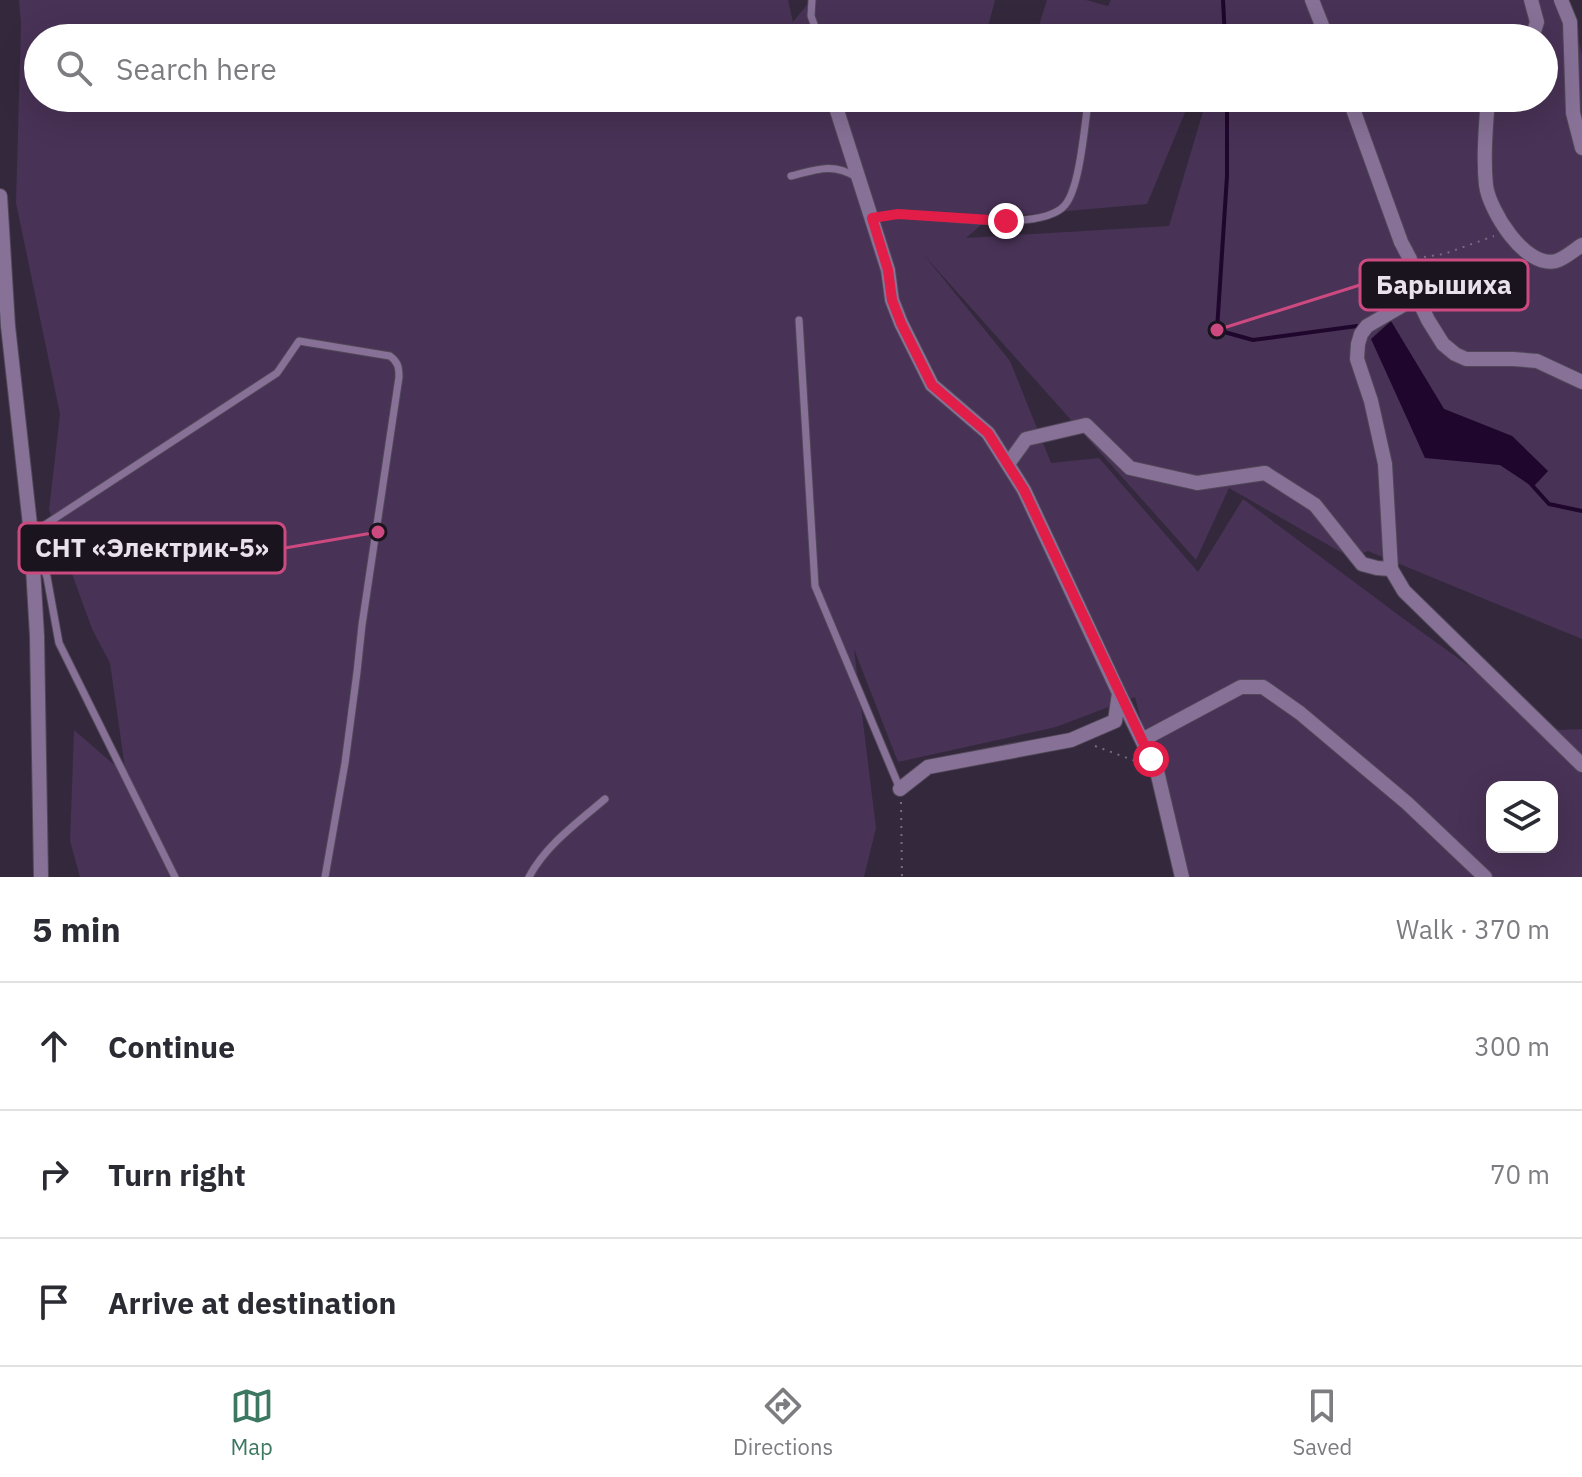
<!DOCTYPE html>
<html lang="en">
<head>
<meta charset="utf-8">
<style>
	body { margin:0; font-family:"IBM Plex Sans",sans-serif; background:#f7f7f7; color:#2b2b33 }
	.controls { position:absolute; right:24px; bottom:24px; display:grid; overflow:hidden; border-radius:16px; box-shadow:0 8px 32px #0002 }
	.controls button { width:72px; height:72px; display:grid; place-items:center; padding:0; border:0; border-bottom:2px solid #e1e1e2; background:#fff; color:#2b2b33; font:40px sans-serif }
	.stop { position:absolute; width:24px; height:24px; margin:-18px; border:6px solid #e11d48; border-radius:50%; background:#fff }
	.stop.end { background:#e11d48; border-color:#fff; box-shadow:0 2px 8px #0008 }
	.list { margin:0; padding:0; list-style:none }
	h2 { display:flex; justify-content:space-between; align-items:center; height:104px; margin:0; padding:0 32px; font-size:34px }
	h2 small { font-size:26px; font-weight:400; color:#7c7c81 }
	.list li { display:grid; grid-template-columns:52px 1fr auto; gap:24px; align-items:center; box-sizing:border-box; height:128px; padding:0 32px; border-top:2px solid #e1e1e2 }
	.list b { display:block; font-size:30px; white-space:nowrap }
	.list em { font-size:26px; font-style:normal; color:#7c7c81 }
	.icon { flex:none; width:44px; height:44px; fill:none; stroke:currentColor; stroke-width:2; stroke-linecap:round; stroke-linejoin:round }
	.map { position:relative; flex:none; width:1582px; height:877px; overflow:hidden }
	.search { position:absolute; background:#fff; box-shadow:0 8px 32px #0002; left:24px; right:24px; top:24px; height:88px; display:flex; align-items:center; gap:20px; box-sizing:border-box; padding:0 28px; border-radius:44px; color:#7c7c81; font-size:30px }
	.sheet { height:488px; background:#fff }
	nav { display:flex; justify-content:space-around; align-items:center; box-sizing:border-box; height:112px; border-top:2px solid #e1e1e2; background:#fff; font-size:22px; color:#7c7c81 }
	nav a { display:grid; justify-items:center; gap:4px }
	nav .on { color:#3c7760 }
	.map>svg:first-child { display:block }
	.green { fill:#483256; fill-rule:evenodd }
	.water { fill:#1f062d }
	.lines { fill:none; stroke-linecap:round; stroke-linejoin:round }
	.stream { stroke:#1f062d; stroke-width:4 }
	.lane-casing { stroke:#514758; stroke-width:9 }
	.street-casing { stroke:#514758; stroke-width:16 }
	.path { stroke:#776d7e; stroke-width:2; stroke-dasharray:2 6; stroke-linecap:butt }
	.lane { stroke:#877197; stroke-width:7 }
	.street { stroke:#877197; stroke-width:14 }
	.route { stroke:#e11d48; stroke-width:10 }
	.leader { fill:none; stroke:#cc4a80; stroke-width:3 }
	.callout-dot { fill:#cc4a80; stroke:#19141d; stroke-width:3 }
	.callout { fill:#19141d; stroke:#cc4a80; stroke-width:3 }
	.callout-label { font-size:26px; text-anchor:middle; font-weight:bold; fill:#e9e2ee }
</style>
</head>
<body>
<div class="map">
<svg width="1582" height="877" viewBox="0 0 1582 877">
	<rect width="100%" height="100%" fill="#34293c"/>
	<!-- green -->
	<path class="green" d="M19 0H788L793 22 811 0H995L985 38H38V98H998L1014 104 1016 98H1191L1147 204 989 218 966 238 1169 226 1207 98H1544V38H1035L1047 0H1086L1108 6 1111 0H1566L1582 54V639L1368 551 1351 558 1229 488 1196 560 924 255 1010 361 1051 463 1099 458 1198 572 1243 499 1412 625 1558 730 1582 729V877H1181L1135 697 1056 727 898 762 854 649 876 828 864 877H80L70 841 74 730 126 775 110 663 92 629 49 510 60 414 16 203 21 24ZM1391 322 1444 409 1512 436 1548 471 1533 487 1500 465 1425 457ZM1492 787H1552V847H1492Z"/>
	<!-- water -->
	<path class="water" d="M1391 321 1444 409 1512 436 1548 471 1533 487 1500 465 1425 458 1371 339Z"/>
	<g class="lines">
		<!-- stream -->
		<path class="stream" d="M1223 0 1225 38
			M1227 98V176L1217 330 1253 340 1357 326
			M1530 483 1549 504 1582 511"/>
		<!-- lane casing -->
		<g class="lane-casing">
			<path id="lane" d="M812 0 811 16 819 38
				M791 176C815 170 833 162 856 177
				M872 218C882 216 892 214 903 214 937 216 1042 233 1065 205 1079 189 1084 132 1087 110
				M799 320 815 586 900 789
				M31 534 277 373 299 341 390 356C398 362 399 367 399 377L362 625 357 672 345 763 325 877
				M37 549 47 577 59 643 175 877
				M529 877C546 845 578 822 605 799"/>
		</g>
		<!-- street casing -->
		<g class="street-casing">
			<path id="street" d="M1312 0 1327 38
				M1531 0 1537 22 1532 38
				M1561 0 1570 22 1573 113 1582 148
				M833 98 888 270 892 300 901 323 932 385 988 433 1024 490 1119 693 1115 721 1071 740 928 767 900 789
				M1349 98 1401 242 1410 259 1417 297 1428 320 1443 344 1455 354 1466 359H1513L1537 361 1582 382
				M1488 98C1486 126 1483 156 1486 185 1489 210 1525 269 1556 261 1564 259 1574 250 1582 245
				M0 196 8 326 31 534 37 636 41 877
				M1417 297 1367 326 1361 334 1358 344 1357 359 1371 401 1385 464 1391 569 1404 591 1582 765
				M1008 464 1026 439 1086 425 1130 468 1197 483 1265 473 1315 505 1362 564 1377 568 1391 569
				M1119 693 1157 771 1182 877
				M1142 740 1241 687H1263L1300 713 1407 803 1485 877"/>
		</g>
		<!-- path -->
		<path class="path" d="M1424 257 1444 254 1494 236
			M1095 746 1138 762
			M901 802 902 877"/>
		<!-- lane -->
		<use href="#lane" class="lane"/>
		<!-- street -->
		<use href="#street" class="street"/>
	</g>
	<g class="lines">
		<!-- route -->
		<path class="route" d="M1006 221 898 214 872 218 888 270 892 300 901 323 932 385 988 433 1024 490 1151 759"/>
	</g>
	<!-- callouts -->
	<path class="leader" d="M1217 330L1360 285M378 532L285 548"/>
	<g class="callout-dot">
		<circle cx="1217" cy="330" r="8"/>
		<circle cx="378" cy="532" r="8"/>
	</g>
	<g class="callout">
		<rect x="1360" y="260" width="168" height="50" rx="8"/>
		<rect x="19" y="523" width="266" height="50" rx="8"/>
	</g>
	<g class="callout-label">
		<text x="1444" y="294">Барышиха</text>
		<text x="152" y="557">СНТ «Электрик-5»</text>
	</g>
</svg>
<div class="controls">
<button><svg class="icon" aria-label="layers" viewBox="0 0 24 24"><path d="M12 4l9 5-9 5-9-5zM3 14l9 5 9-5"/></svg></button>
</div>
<div class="stop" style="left:1151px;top:759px"></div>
<div class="stop end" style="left:1006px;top:221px"></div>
<div class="search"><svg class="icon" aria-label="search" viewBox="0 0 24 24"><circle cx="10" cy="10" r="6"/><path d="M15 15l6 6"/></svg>Search here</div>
</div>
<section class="sheet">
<h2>5 min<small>Walk · 370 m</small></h2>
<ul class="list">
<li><svg class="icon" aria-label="ahead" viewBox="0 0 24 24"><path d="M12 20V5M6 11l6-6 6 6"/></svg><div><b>Continue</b></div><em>300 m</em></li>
<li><svg class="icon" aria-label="right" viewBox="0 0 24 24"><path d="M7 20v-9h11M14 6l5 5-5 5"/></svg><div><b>Turn right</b></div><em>70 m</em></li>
<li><svg class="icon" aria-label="arrive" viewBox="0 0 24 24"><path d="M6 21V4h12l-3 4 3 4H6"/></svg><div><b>Arrive at destination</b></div></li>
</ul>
</section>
<nav>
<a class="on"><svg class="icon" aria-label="map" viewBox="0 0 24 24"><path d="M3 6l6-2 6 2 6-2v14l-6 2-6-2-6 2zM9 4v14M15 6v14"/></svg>Map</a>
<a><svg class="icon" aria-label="directions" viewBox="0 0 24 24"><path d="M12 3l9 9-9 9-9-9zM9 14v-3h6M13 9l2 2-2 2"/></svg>Directions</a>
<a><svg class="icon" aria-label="saved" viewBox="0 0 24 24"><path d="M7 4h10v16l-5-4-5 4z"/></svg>Saved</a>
</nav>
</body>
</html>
